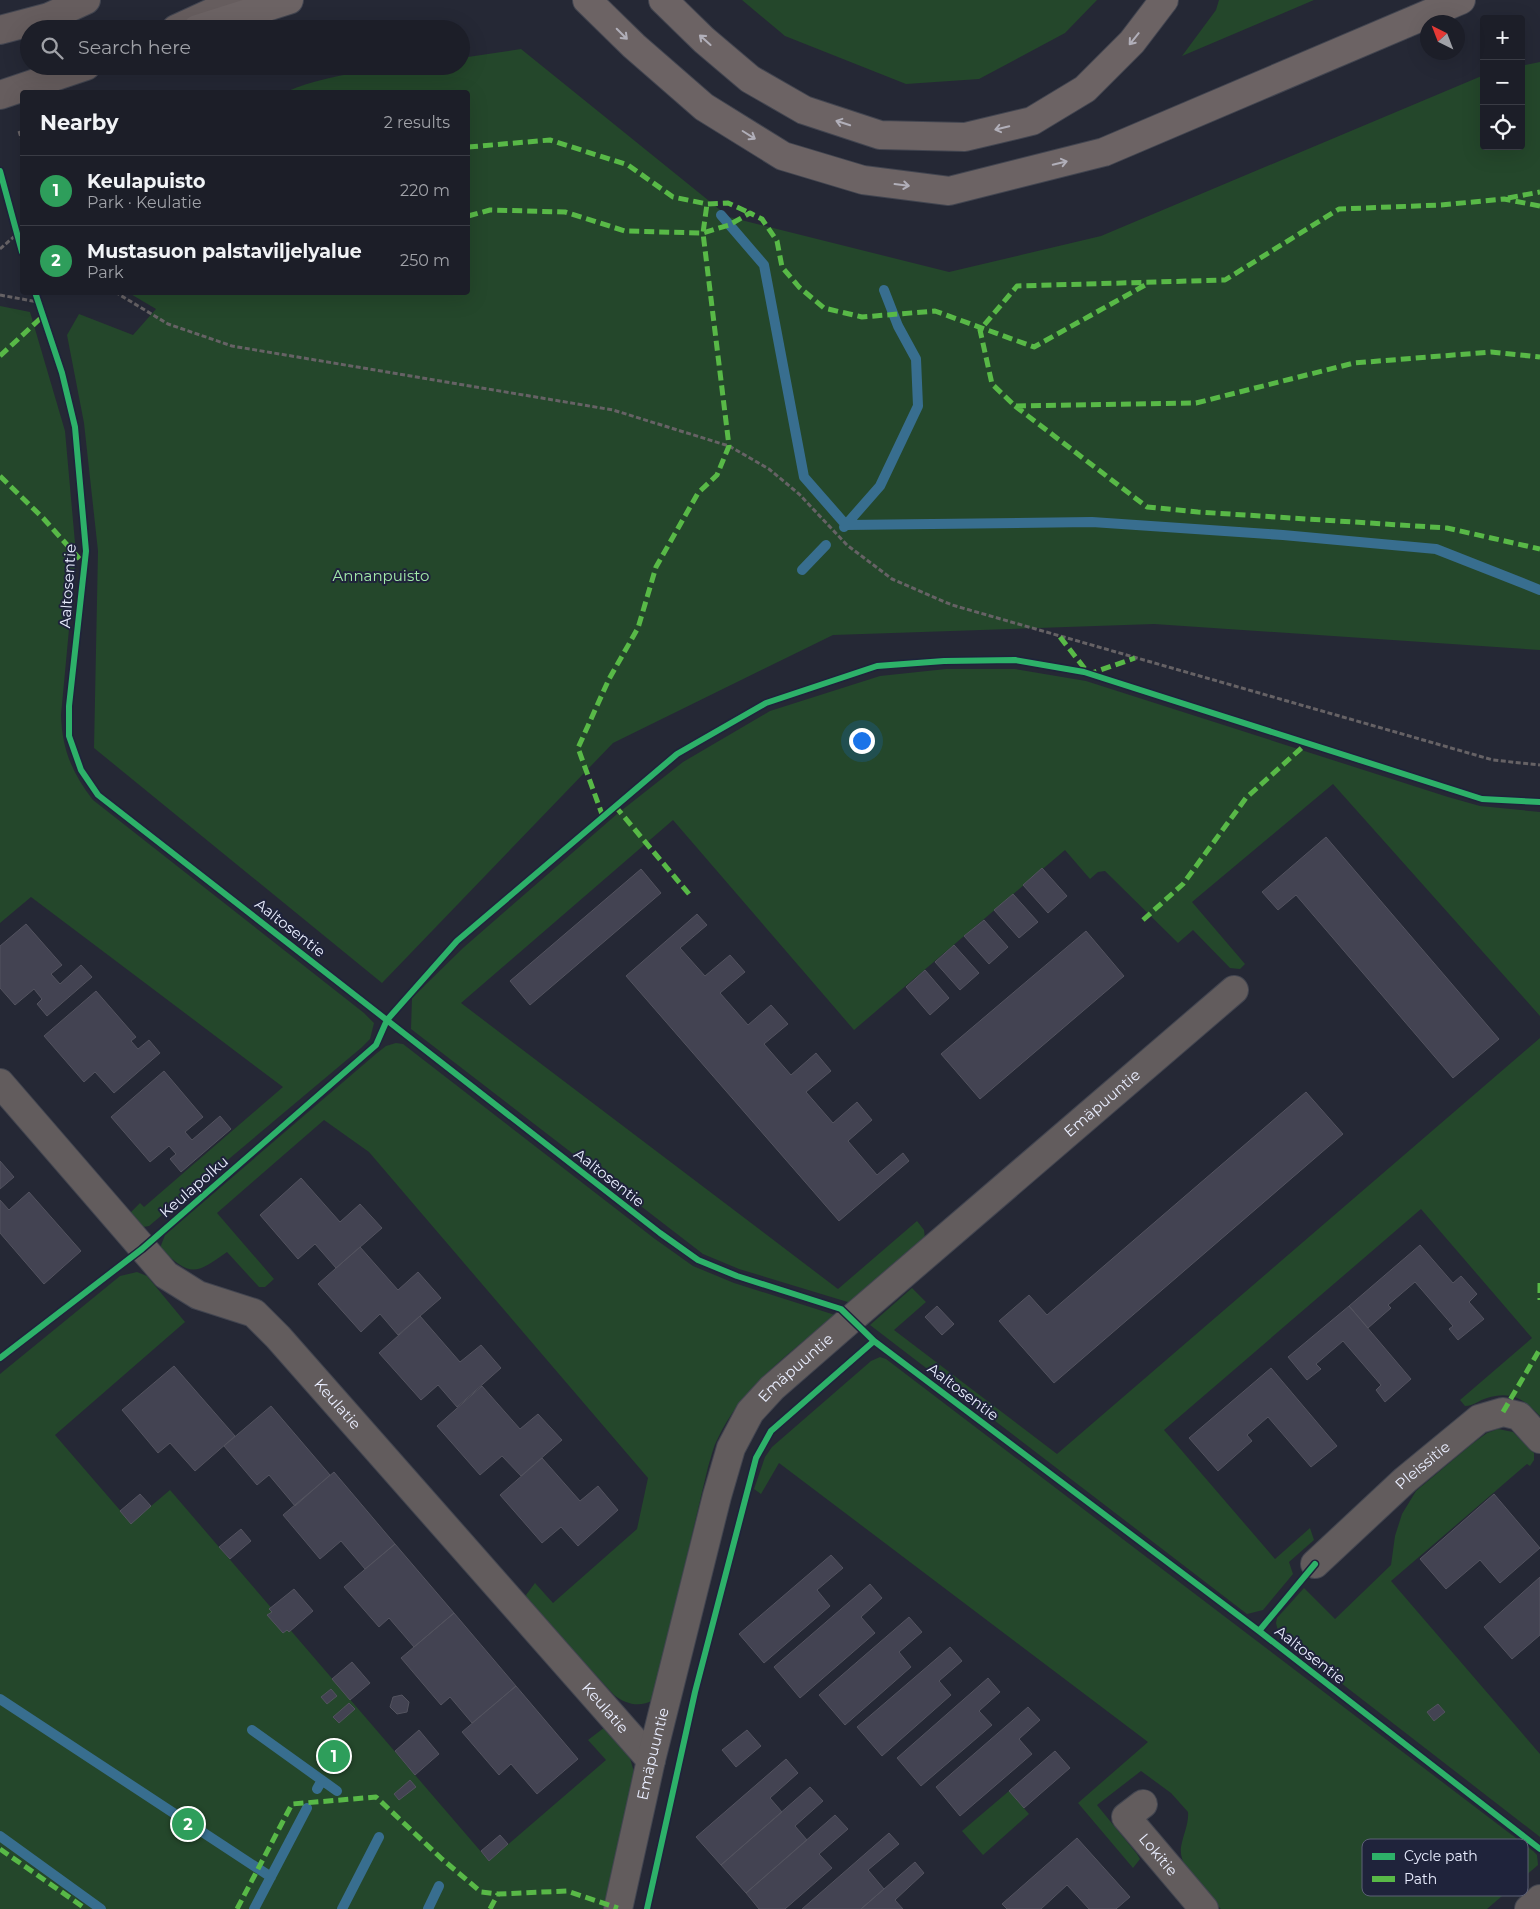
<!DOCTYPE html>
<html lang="en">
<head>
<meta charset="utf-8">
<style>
	body { margin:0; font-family:Montserrat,sans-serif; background:#292b34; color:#f1f3f6 }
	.controls { position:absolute; right:15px; top:15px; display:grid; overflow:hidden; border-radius:5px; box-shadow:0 5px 20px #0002 }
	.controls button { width:45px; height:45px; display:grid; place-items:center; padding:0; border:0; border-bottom:1px solid #3a3c45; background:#1c1e28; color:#f1f3f6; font:25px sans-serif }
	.compass { position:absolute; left:1420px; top:15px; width:45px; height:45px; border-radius:50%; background:#1c1e28; box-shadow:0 5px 20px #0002; rotate:318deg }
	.you { position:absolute; left:861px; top:740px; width:18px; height:18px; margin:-12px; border:4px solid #fff; border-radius:50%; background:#1a73e8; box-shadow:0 0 0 8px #1a73e833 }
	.badge { display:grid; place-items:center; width:32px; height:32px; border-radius:50%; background:#db2777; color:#fff; font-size:16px; font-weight:700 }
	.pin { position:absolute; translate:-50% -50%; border:2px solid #fff; box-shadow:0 1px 5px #0006 }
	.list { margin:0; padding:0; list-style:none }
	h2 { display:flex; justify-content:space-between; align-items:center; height:65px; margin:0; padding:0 20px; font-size:21px }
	h2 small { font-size:16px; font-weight:400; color:#a0a2a8 }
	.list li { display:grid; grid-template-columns:32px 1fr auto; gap:15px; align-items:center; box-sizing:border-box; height:70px; padding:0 20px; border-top:1px solid #3a3c45 }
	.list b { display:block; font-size:19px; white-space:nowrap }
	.list p { margin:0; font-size:16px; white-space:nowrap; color:#a0a2a8 }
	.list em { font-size:16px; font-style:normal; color:#a0a2a8 }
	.icon { flex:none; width:28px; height:28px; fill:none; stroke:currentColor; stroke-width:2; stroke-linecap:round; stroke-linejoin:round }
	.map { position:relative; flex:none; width:1540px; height:1909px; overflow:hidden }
	.search { position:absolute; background:#1c1e28; box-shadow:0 5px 20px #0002; left:20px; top:20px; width:450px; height:55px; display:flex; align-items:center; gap:12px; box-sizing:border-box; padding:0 18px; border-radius:28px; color:#a0a2a8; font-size:19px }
	.panel { position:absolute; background:#1c1e28; box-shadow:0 5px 20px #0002; left:20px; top:90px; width:450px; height:205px; border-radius:5px }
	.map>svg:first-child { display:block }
	.green { fill:#24472b }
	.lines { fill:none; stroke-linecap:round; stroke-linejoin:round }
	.stream { stroke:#386e8f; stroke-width:10 }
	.building { fill:#434352; stroke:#53535f }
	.minor-casing { stroke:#424550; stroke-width:30 }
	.major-casing { stroke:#424550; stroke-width:30 }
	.highway-casing { stroke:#424550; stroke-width:30 }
	.path { stroke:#666265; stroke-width:3; stroke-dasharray:5 2.5; stroke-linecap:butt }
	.minor { stroke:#625c5d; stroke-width:28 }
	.major { stroke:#665d5e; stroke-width:28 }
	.highway { stroke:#6c6364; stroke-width:28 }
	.quiet { stroke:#58b947; stroke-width:5; stroke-dasharray:10 5; stroke-linecap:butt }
	.cycleway-casing { stroke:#1f233b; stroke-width:9 }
	.cycleway { stroke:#2db169; stroke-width:6 }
	.oneway { stroke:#b1afb9 }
	.labels { text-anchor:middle; stroke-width:4; stroke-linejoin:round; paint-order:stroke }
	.park-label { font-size:15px; fill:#a2e9a9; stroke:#1f233b }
	.street-label { font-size:15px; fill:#eaeeff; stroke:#1f233b }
	.key { fill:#1f233b; stroke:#5c6076; stroke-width:1 }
	.key-label { font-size:14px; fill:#eaeeff }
</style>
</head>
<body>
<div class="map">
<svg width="1540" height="1909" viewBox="0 0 1540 1909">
	<rect width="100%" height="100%" fill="#252835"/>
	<!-- green -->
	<path class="green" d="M742 0H1097L1065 33 979 79 906 84 785 36Z
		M1219 0H1314L1182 56 1216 10Z
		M521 49 729 217 949 272 1101 236 1484 75V146H1521V66L1540 62V650L1154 624 833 635 613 743 382 983 94 748 98 551 84 423 67 335 79 314 133 335 156 309 129 293 468 292V92H286C335 70 407 66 461 66V58Z
		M0 306 30 312 65 431 76 554 61 715C62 749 72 773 93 800L364 1013 374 1023 370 1039 361 1048 149 1226 143 1227 130 1220 131 1212 140 1203 144 1207 283 1087 31 897 0 923Z
		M946 669H1015L1086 681 1448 797 1480 806 1540 812V1016L1333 784 1192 902 1245 964 1240 969 1230 968 1193 930 1178 943 1105 871 1098 872 1090 879 1065 850 854 1030 673 820 461 1003 838 1289 917 1221 924 1230 925 1239 851 1303 739 1269 703 1254 411 1029 412 998 463 948 617 814 683 762 770 711 880 676Z
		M1540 1038V1416C1525 1400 1512 1390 1487 1398 1479 1400 1474 1406 1465 1406L1460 1400 1532 1338 1421 1209 1164 1430 1275 1559 1310 1528 1314 1540 1289 1562 1293 1574 1263 1610 1247 1614 870 1325 912 1288 926 1302 894 1330 1057 1454Z
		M396 1043 403 1044 655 1239 693 1266 734 1283 835 1315C793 1351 742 1386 718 1438 713 1447 711 1458 708 1467L653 1700C640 1708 625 1704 614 1695L528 1601 526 1595 535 1583 553 1603 637 1529 648 1478 369 1152 324 1120 217 1213 274 1279 265 1287H259L227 1252C194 1276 190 1276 160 1248L165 1235 377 1053 386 1046Z
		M137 1272 147 1276 185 1322 55 1435 131 1523 170 1490 489 1861 606 1760 588 1740 605 1727 628 1752 635 1775 604 1909H0V1374L120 1276Z
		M880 1357 886 1359 1533 1851 1537 1855 1538 1865 1487 1909H1221C1207 1894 1178 1869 1181 1847 1183 1835 1189 1824 1188 1812L1171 1793 1141 1771 1097 1805 1137 1854 1140 1859 1133 1868 1078 1803 1148 1742 779 1463 761 1494 754 1489 765 1457 772 1447 871 1361Z
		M1498 1429 1513 1432 1534 1453V1460L1530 1466 1527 1464 1391 1581 1540 1754V1837L1279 1635 1276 1623 1277 1618 1304 1588 1335 1619 1391 1565 1395 1536 1402 1514 1416 1491 1472 1444 1487 1433Z
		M1009 1791 1029 1814 983 1855 962 1831Z"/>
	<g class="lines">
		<!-- stream -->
		<path class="stream" d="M721 215 764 265 804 477 846 525 1092 522 1283 535 1436 549 1540 590
			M844 527 880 486 918 406 916 359 898 326 884 290
			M802 570 826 545
			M0 1699 271 1877
			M252 1730 337 1791
			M317 1789 322 1780
			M0 1836 101 1909
			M254 1909 307 1808
			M342 1909 379 1837
			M428 1909 439 1886"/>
	</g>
	<!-- building -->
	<path class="building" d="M1326 837 1499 1039 1453 1078 1296 895 1278 910 1262 892Z
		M1042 868 1067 896 1048 913 1023 885Z
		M641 869 661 893 530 1005 510 981Z
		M1013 894 1038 922 1019 938 994 910Z
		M697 914 707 925 680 948 705 976 730 955 745 972 720 993 748 1025 771 1005 788 1024 764 1044 791 1075 816 1053 831 1071 806 1092 833 1123 857 1102 872 1120 848 1141 877 1175 903 1153 909 1161 839 1221 626 976Z
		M984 920 1008 947 989 964 964 936Z
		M26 924 62 965 51 974 60 984 81 965 92 977 47 1016 37 1004 42 999 34 989 15 1005 0 988V946Z
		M1086 931 1124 976 980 1099 941 1054Z
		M954 945 979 973 960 990 935 962Z
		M925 970 949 998 930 1015 906 987Z
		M96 991 136 1037 131 1041 138 1049 149 1040 160 1053 114 1093 95 1072 84 1082 44 1036Z
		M164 1071 203 1117 185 1132 192 1140 220 1116 231 1129 181 1172 170 1159 176 1154 169 1146 150 1162 111 1117Z
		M1306 1092 1343 1134 1054 1383 999 1321 1029 1295 1047 1315Z
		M0 1161 14 1177 0 1189Z
		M301 1178 340 1222 360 1204 382 1228 336 1268 315 1244 298 1259 260 1215Z
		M29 1192 81 1251 44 1284 0 1233V1200L9 1210Z
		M1420 1245 1453 1283 1461 1276 1477 1294 1469 1302 1484 1319 1458 1340 1449 1329 1453 1326 1415 1282 1388 1305 1391 1308 1368 1328 1349 1306Z
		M360 1247 398 1290 418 1272 441 1298 398 1335 380 1314 361 1332 318 1284Z
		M937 1306 954 1324 942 1335 925 1317Z
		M1349 1306 1411 1379 1385 1402 1376 1390 1381 1385 1343 1341 1316 1364 1321 1369 1307 1380 1288 1357Z
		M420 1316 460 1362 481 1345 501 1368 457 1407 438 1385 421 1400 379 1353Z
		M174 1366 235 1436 195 1471 170 1443 158 1453 122 1410Z
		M1271 1368 1337 1446 1311 1467 1268 1417 1247 1435 1252 1441 1218 1471 1189 1438Z
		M482 1386 520 1429 538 1414 562 1440 521 1476 502 1456 480 1475 437 1426Z
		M271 1406 330 1475 295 1506 269 1475 257 1485 224 1446Z
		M542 1458 580 1501 598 1486 618 1510 578 1546 561 1527 542 1543 500 1495Z
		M334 1472 395 1544 365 1569 341 1541 320 1559 283 1515Z
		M140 1494 151 1506 131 1524 120 1511Z
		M1494 1494 1540 1548 1500 1583 1480 1560 1446 1589 1420 1559Z
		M241 1529 251 1541 230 1559 219 1547Z
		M395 1544 454 1613 414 1647 389 1618 379 1627 344 1587Z
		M831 1555 843 1568 817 1590 830 1606 764 1663 739 1634Z
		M1540 1577V1635L1512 1659 1484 1627Z
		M870 1584 882 1598 861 1617 875 1633 800 1698 774 1667Z
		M294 1589 313 1611 289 1632 287 1630 283 1633 267 1615 272 1612 269 1609Z
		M454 1613 516 1686 472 1723 450 1697 441 1705 401 1658Z
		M909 1617 922 1632 899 1652 911 1667 845 1725 819 1695Z
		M950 1647 962 1661 939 1681 951 1695 882 1756 857 1727Z
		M352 1662 370 1683 350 1700 332 1679Z
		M988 1678 1000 1692 979 1711 992 1725 921 1786 897 1758Z
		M516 1686 578 1759 537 1794 511 1764 499 1775 462 1732Z
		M331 1689 337 1696 327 1704 321 1697Z
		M402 1695 409 1702 407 1712 397 1714 390 1707 393 1697Z
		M349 1703 355 1709 339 1723 333 1717Z
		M1438 1704 1445 1712 1434 1721 1427 1712Z
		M1028 1707 1040 1720 1019 1739 1032 1754 960 1816 936 1787Z
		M419 1730 439 1754 415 1775 395 1751Z
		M747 1730 761 1746 736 1767 722 1750Z
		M1055 1751 1070 1768 1024 1808 1009 1791Z
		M786 1759 798 1773 770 1798 782 1812 721 1865 696 1837Z
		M410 1780 416 1787 399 1800 394 1794Z
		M810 1787 823 1801 795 1826 807 1840 746 1893 721 1865Z
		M835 1815 848 1829 819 1854 832 1868 785 1909H759L746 1893Z
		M889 1833 899 1844 868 1870 884 1889 861 1909H802Z
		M500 1835 508 1844 489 1861 481 1851Z
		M1077 1838 1130 1897 1116 1909H1089L1067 1885 1041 1909H1007L1002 1904Z
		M915 1862 924 1873 895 1900 903 1909H861Z"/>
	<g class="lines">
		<!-- minor casing -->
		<g class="minor-casing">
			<g id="minor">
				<path id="s1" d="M0 1083 166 1275 198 1295 254 1313 278 1337 651 1760"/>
				<path id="s2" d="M1315 1564 1405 1480 1479 1419 1503 1412 1519 1416 1540 1439"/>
				<path id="s3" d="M1143 1804 1126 1817 1204 1909"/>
				<path id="s4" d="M618 1909 651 1760 717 1496 731 1448 750 1412 772 1388 850 1320 1234 990"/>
				<path d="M1529 1909 1540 1899"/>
			</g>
		</g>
		<!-- major casing -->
		<g class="major-casing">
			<path id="major" d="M176 29 239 0
				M0 30 49 17 86 0
				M0 95 86 66"/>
		</g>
		<!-- highway casing -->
		<g class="highway-casing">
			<path id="highway" d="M587 0 634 46 704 107 783 156 863 180 949 191 1104 152 1461 0
				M663 0 704 40 750 79 804 110 880 135 965 137 1032 121 1085 89 1132 42 1164 0
				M197 29 289 0"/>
		</g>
		<!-- path -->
		<path class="path" d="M19 131 22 141
			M0 249 17 234
			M115 292 168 324 232 346 613 410 729 446 769 469 799 494 847 545 892 579 952 605 1493 760 1540 765
			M0 295 38 302"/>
		<!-- minor -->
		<use href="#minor" class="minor"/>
		<!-- major -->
		<use href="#major" class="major"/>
		<!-- highway -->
		<use href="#highway" class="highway"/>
		<!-- quiet -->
		<path class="quiet" d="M468 147 550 140 628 165 673 197 707 204 728 203 750 213
			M1508 198 1540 192
			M1540 206 1504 199 1441 205 1339 209 1225 280 1017 286 980 330 992 384 1015 406 1196 403 1354 363 1491 352 1540 357
			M468 216 490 210 565 212 625 231 703 233 729 225 750 213 762 219 777 241 782 267 799 287 824 308 862 317 935 311 1034 347 1147 284
			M0 356 43 316
			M1015 406 1147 507 1198 512 1447 528 1540 549
			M0 476 43 518 85 565
			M1060 637 1089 674 1135 658
			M615 806 689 894
			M603 817 578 748 609 679 638 628 656 567 698 493 717 475 729 446 703 233 707 204
			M1143 920 1183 884 1246 798 1307 743
			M1540 1283V1300
			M1503 1412 1540 1349
			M0 1849 86 1909
			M237 1909 292 1804 376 1797 442 1859 481 1892 498 1894 567 1891 618 1908
			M490 1909 498 1894"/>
		<!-- cycleway casing -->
		<g class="cycleway-casing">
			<path id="cycleway" d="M0 171 22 252
				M35 292 62 373 75 427 86 551 69 706V736L81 770 98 795 660 1233 698 1260 737 1276 841 1309 874 1341 1259 1631 1540 1849
				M0 1358 142 1249 376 1045 387 1020 457 941 677 754 766 703 877 666 944 661 1015 660 1084 672 1482 799 1540 802
				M1259 1631 1315 1564
				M647 1909 695 1692 756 1458 771 1431 874 1341"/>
		</g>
		<!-- cycleway -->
		<use href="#cycleway" class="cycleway"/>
	</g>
	<!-- one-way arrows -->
	<defs><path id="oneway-shaft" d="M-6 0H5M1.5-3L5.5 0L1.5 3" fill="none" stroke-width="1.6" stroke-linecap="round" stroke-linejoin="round" transform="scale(1.25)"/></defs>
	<g class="oneway">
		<use href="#oneway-shaft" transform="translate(622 34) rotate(45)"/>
		<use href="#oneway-shaft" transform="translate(1134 39) rotate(129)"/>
		<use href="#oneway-shaft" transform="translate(705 40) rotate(-138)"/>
		<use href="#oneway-shaft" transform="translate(843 123) rotate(-162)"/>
		<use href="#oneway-shaft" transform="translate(1002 128) rotate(166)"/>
		<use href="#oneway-shaft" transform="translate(749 135) rotate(32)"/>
		<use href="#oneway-shaft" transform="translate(1060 163) rotate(-14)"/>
		<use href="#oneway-shaft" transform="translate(902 185) rotate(7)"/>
	</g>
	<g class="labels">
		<!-- park labels -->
		<g class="park-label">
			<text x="381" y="581">Annanpuisto</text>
		</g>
		<!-- street labels -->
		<g class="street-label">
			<text transform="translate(68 586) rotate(-86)" y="5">Aaltosentie</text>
			<text transform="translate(290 928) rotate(38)" y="5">Aaltosentie</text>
			<text dy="5" stroke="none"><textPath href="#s4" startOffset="984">Emäpuuntie</textPath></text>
			<text transform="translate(609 1178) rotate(38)" y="5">Aaltosentie</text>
			<text transform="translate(194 1187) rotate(-41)" y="5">Keulapolku</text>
			<text dy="5" stroke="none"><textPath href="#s4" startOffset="579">Emäpuuntie</textPath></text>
			<text transform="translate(963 1392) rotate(37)" y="5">Aaltosentie</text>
			<text dy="5" stroke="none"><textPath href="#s1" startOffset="474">Keulatie</textPath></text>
			<text dy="5" stroke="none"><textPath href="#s2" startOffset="146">Pleissitie</textPath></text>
			<text transform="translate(1310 1655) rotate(38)" y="5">Aaltosentie</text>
			<text dy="5" stroke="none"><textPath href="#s1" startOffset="879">Keulatie</textPath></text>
			<text dy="5" stroke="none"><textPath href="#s4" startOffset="159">Emäpuuntie</textPath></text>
			<text dy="5" stroke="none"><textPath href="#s3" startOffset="71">Lokitie</textPath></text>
		</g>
	</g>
	<!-- legend -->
	<rect x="1362" y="1839" width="166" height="57" rx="8" class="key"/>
	<rect x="1372" y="1853" width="23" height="7" fill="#2db169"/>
	<rect x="1372" y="1876" width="23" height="6" fill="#58b947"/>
	<g class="key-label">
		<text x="1404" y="1861">Cycle path</text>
		<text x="1404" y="1884">Path</text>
	</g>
</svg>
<div class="controls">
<button>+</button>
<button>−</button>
<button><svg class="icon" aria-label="locate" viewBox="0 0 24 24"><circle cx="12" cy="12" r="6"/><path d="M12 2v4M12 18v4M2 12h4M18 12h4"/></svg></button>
</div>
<svg class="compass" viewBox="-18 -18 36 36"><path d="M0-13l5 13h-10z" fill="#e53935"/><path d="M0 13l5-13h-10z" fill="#a0a2a8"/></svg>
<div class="you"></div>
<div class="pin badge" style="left:334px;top:1756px;background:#2e9e5b">1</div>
<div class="pin badge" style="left:188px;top:1824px;background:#2e9e5b">2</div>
<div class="search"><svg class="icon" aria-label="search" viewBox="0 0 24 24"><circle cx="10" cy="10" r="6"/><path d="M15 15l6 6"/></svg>Search here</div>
<section class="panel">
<h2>Nearby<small>2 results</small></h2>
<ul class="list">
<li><span class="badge" style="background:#2e9e5b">1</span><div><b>Keulapuisto</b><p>Park · Keulatie</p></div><em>220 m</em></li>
<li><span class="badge" style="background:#2e9e5b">2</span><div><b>Mustasuon palstaviljelyalue</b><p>Park</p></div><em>250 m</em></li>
</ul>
</section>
</div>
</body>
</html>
